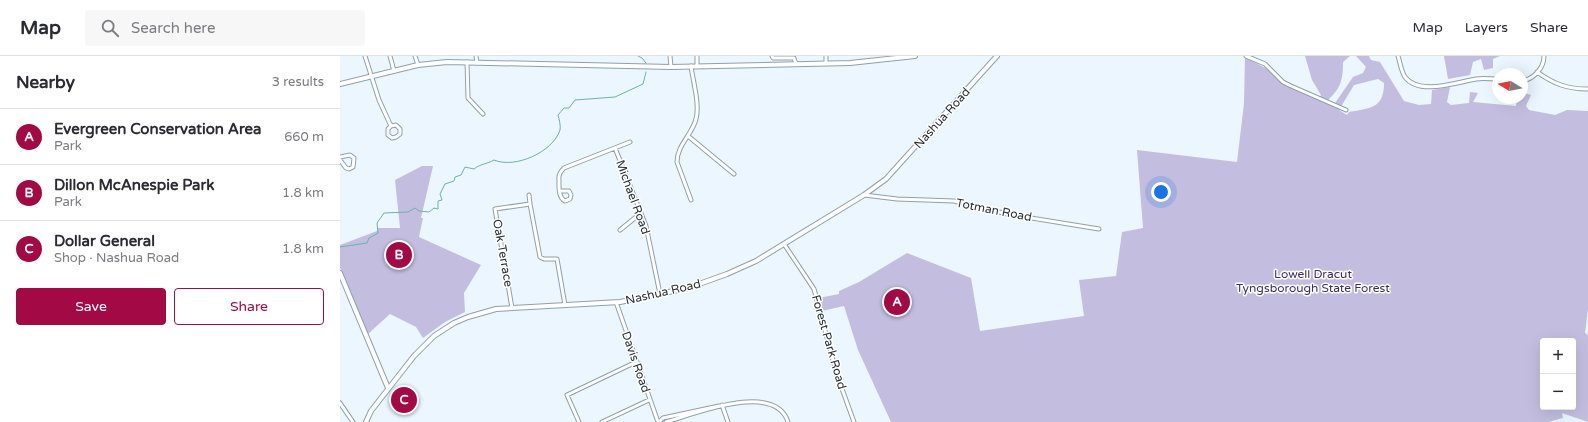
<!DOCTYPE html>
<html lang="en">
<head>
<meta charset="utf-8">
<style>
	body { margin:0; font-family:"Varela Round",sans-serif; background:#f7f7f7; color:#2b2b33 }
	.controls { position:absolute; right:12px; bottom:12px; display:grid; overflow:hidden; border-radius:4px; box-shadow:0 4px 16px #0002 }
	.controls button { width:36px; height:36px; display:grid; place-items:center; padding:0; border:0; border-bottom:1px solid #e1e1e2; background:#fff; color:#2b2b33; font:20px sans-serif }
	.compass { position:absolute; left:1152px; top:12px; width:36px; height:36px; border-radius:50%; background:#fff; box-shadow:0 4px 16px #0002; rotate:280deg }
	.you { position:absolute; left:821px; top:136px; width:14px; height:14px; margin:-10px; border:3px solid #fff; border-radius:50%; background:#1a73e8; box-shadow:0 0 0 6px #1a73e833 }
	.badge { display:grid; place-items:center; width:26px; height:26px; border-radius:50%; background:#a30944; color:#fff; font-size:13px; font-weight:700 }
	.pin { position:absolute; translate:-50% -50%; border:2px solid #fff; box-shadow:0 1px 4px #0006 }
	.list { margin:0; padding:0; list-style:none }
	h2 { display:flex; justify-content:space-between; align-items:center; height:52px; margin:0; padding:0 16px; font-size:17px }
	h2 small { font-size:13px; font-weight:400; color:#7c7c81 }
	.list li { display:grid; grid-template-columns:26px 1fr auto; gap:12px; align-items:center; box-sizing:border-box; height:56px; padding:0 16px; border-top:1px solid #e1e1e2 }
	.list b { display:block; font-size:15px; white-space:nowrap }
	.list p { margin:0; font-size:13px; white-space:nowrap; color:#7c7c81 }
	.list em { font-size:13px; font-style:normal; color:#7c7c81 }
	.actions { display:flex; gap:8px; padding:12px 16px }
	.actions a { flex:1; padding:9px 0; border:1px solid #a30944; border-radius:4px; text-align:center; font-size:14px; color:#a30944 }
	.actions .main { background:#a30944; color:#fff }
	.icon { flex:none; width:22px; height:22px; fill:none; stroke:currentColor; stroke-width:2; stroke-linecap:round; stroke-linejoin:round }
	.map { position:relative; flex:none; width:1248px; height:366px; overflow:hidden }
	header { display:flex; align-items:center; gap:24px; box-sizing:border-box; height:56px; padding:0 20px; background:#fff; border-bottom:1px solid #e1e1e2 }
	header strong { font-size:19px }
	nav { display:flex; gap:22px; margin-inline-start:auto; font-size:14px }
	.search { width:280px; height:36px; background:#f7f7f7; display:flex; align-items:center; gap:10px; box-sizing:border-box; padding:0 14px; border-radius:4px; color:#7c7c81; font-size:15px }
	main { display:flex }
	aside { flex:1; background:#fff }
	.map>svg:first-child { display:block }
	.green { fill:#c3bedf; fill-rule:evenodd }
	.lines { fill:none; stroke-linecap:round; stroke-linejoin:round }
	.stream { stroke:#6eb0ac; stroke-width:1 }
	.minor-casing { stroke:#8fa0ad; stroke-width:5 }
	.major-casing { stroke:#8fa0ad; stroke-width:6 }
	.minor { stroke:#fff; stroke-width:3 }
	.major { stroke:#fff; stroke-width:4 }
	.labels { text-anchor:middle; stroke-width:3; stroke-linejoin:round; paint-order:stroke }
	.street-label { font-size:12px; fill:#293035; stroke:#fff }
	.park-label { font-size:12px; fill:#3c2d67; stroke:#fff }
</style>
</head>
<body>
<header>
<strong>Map</strong>
<div class="search"><svg class="icon" aria-label="search" viewBox="0 0 24 24"><circle cx="10" cy="10" r="6"/><path d="M15 15l6 6"/></svg>Search here</div>
<nav><a>Map</a><a>Layers</a><a>Share</a></nav>
</header>
<main>
<aside>
<h2>Nearby<small>3 results</small></h2>
<ul class="list">
<li><span class="badge">A</span><div><b>Evergreen Conservation Area</b><p>Park</p></div><em>660 m</em></li>
<li><span class="badge">B</span><div><b>Dillon McAnespie Park</b><p>Park</p></div><em>1.8 km</em></li>
<li><span class="badge">C</span><div><b>Dollar General</b><p>Shop · Nashua Road</p></div><em>1.8 km</em></li>
</ul>
<div class="actions"><a class="main">Save</a><a>Share</a></div>
</aside>
<div class="map">
<svg width="1248" height="366" viewBox="0 0 1248 366">
	<rect width="100%" height="100%" fill="#ecf6fe"/>
	<!-- green -->
	<path class="green" d="M965 0H1010L1003 6C1003 26 1000 33 986 46L993 50 1013 21 1023 17 1026 11 1016 0H1029L1031 4 1040 6 1064 45 1079 49 1091 48 1092 34 1110 31 1107 46 1111 49 1129 47 1130 36 1138 37 1133 46 1176 50 1177 42H1182V36L1191 39 1186 50 1189 54 1215 59 1227 54 1248 55V253L1245 277 1248 279V366L1222 357 1223 362 1208 366H551L518 294 504 250 482 255 479 242 499 238V235L519 226 567 197 631 222 640 275 744 260 739 224 776 220 782 176 803 172 797 94 897 106 904 47 905 1 929 14 937 21 979 43 981 39 972 24ZM1038 23 1044 27C1044 52 1031 52 1009 56L1007 59 999 54 1014 29ZM1203 285H1233V351H1203Z
		M1104 0H1160L1153 3V12L1144 14 1141 3 1133 6 1130 19 1108 23Z
		M82 110H93L81 162H83L79 181 141 209 124 237 125 256 105 266 83 282 76 271 50 258 28 278 0 212V189L37 175V172H60L55 124Z"/>
	<g class="lines">
		<!-- stream -->
		<path class="stream" d="M298 0 302 2 306 7
			M0 191 27 187 29 182 38 177 37 167 44 157 68 156 75 152 79 155 89 156 94 152 98 153V145L102 144 100 138 105 128 114 125 115 121 121 119 125 111 134 113C140 108 147 108 154 104 175 113 213 96 220 74 221 70 219 63 218 59L224 52H229L235 44 275 41 303 28 306 16"/>
		<!-- minor casing -->
		<g class="minor-casing">
			<path id="minor" d="M25 0 39 44 51 70 56 69 60 73V78L56 81 52 82 48 79V73L51 70
				M50 0 54 15
				M75 0 78 9
				M136 0 137 7
				M330 0 331 11
				M357 0V10
				M432 0 433 2H454L456 8
				M486 0V7
				M906 0 925 8 943 26 951 30 1006 54
				M1058 0C1060 6 1061 15 1065 21 1079 40 1117 26 1136 23 1143 22 1151 23 1158 23
				M127 6 128 42 143 58
				M351 10C353 26 360 48 356 63 352 79 337 89 337 106L351 144
				M1197 16C1214 28 1227 33 1248 33
				M1182 25C1194 23 1204 12 1204 0
				M348 80 394 118
				M275 92 306 170 320 238
				M0 101 10 99 14 102 13 111 9 113 6 112 0 104
				M220 135H229L231 139 230 143 225 145C218 141 219 131 219 124 218 119 220 116 224 112L290 86
				M189 139 190 148
				M524 139 557 143 614 145 667 158 759 173
				M280 174 301 157
				M444 188 474 233 497 319 514 366
				M276 246 318 366
				M172 252 155 153 190 148 200 201 204 203H217L225 249
				M0 347 13 366
				M382 349 388 366
				M239 366 227 339 296 306
				M262 366 309 344
				M319 366 323 362 379 350
				M326 366C354 358 435 325 448 366"/>
		</g>
		<!-- major casing -->
		<g class="major-casing">
			<path id="major" d="M0 28 78 9 107 6 331 11 510 7 575 0
				M0 217 48 332
				M26 366 31 355 74 300 94 280 114 267 128 261 156 253 280 246 348 232 387 218 416 205 524 139 546 123 657 0"/>
		</g>
		<!-- minor -->
		<use href="#minor" class="minor"/>
		<!-- major -->
		<use href="#major" class="major"/>
	</g>
	<g class="labels">
		<!-- street labels -->
		<g class="street-label">
			<text transform="translate(602 62) rotate(-48)" y="4">Nashua Road</text>
			<text transform="translate(293 141) rotate(70)" y="4">Michael Road</text>
			<text transform="translate(654 154) rotate(11)" y="4">Totman Road</text>
			<text transform="translate(163 197) rotate(80)" y="4">Oak Terrace</text>
			<text transform="translate(323 236) rotate(-13)" y="4">Nashua Road</text>
			<text transform="translate(489 286) rotate(74)" y="4">Forest Park Road</text>
			<text transform="translate(296 306) rotate(71)" y="4">Davis Road</text>
		</g>
		<!-- park labels -->
		<g class="park-label">
			<text x="973" y="222">Lowell Dracut<tspan x="973" dy="14">Tyngsborough State Forest</tspan></text>
		</g>
	</g>
</svg>
<div class="controls">
<button>+</button>
<button>−</button>
</div>
<svg class="compass" viewBox="-18 -18 36 36"><path d="M0-13l5 13h-10z" fill="#e53935"/><path d="M0 13l5-13h-10z" fill="#7c7c81"/></svg>
<div class="you"></div>
<div class="pin badge" style="left:557px;top:246px">A</div>
<div class="pin badge" style="left:59px;top:199px">B</div>
<div class="pin badge" style="left:64px;top:344px">C</div>
</div>
</main>
</body>
</html>
